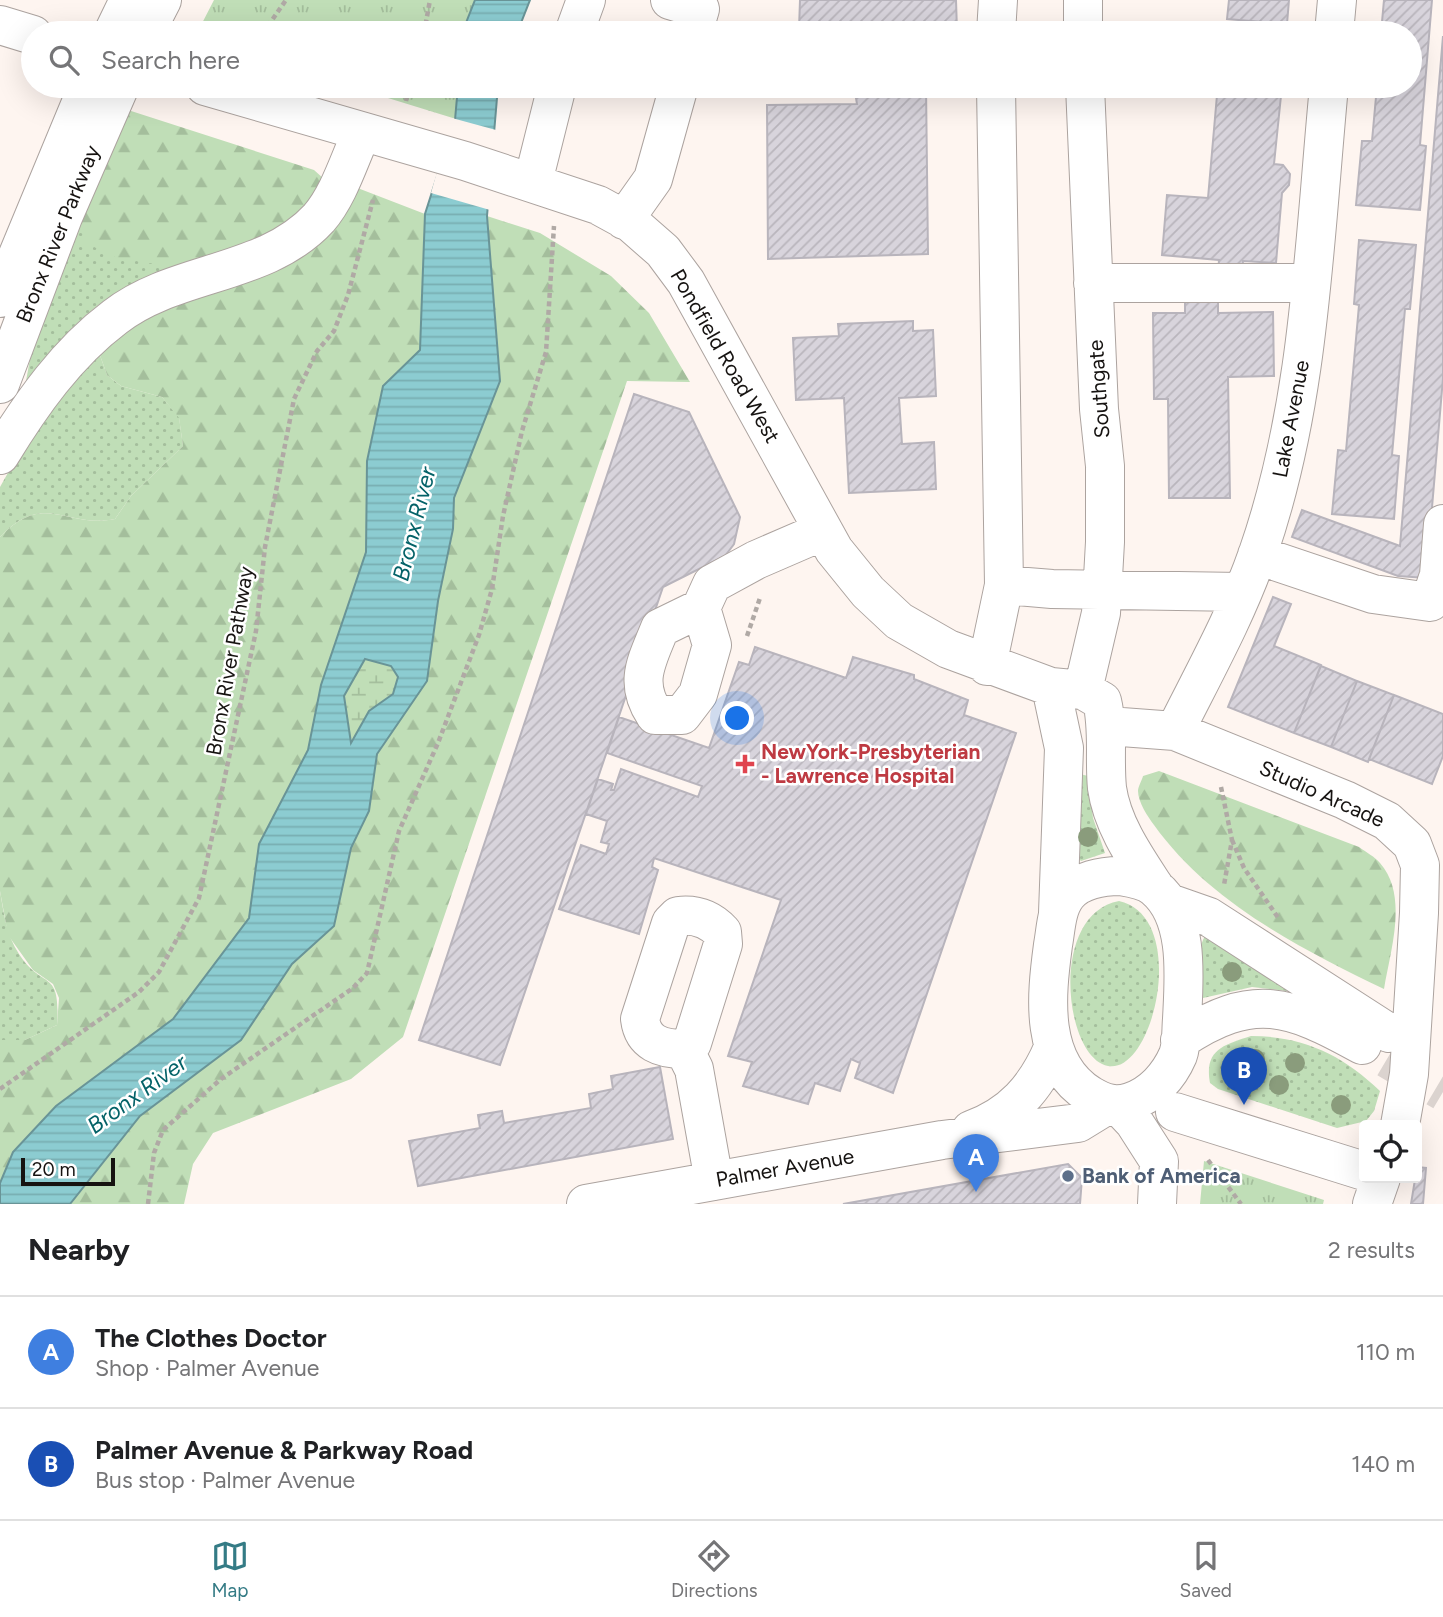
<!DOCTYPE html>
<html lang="en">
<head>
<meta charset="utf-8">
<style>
	body { margin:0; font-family:Figtree,sans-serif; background:#f6f6f6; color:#202124 }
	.controls { position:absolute; right:21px; bottom:21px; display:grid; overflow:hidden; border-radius:7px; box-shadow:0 7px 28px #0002 }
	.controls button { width:63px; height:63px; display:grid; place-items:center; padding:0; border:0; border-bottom:2px solid #e0e0e0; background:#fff; color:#202124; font:35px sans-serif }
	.scale { position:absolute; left:21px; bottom:18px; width:94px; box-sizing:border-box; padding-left:7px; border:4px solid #161311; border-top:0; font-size:19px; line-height:24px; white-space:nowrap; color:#161311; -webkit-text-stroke:5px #fff; paint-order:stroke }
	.you { position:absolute; left:738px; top:719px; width:24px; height:24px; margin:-18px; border:5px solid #fff; border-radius:50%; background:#1a73e8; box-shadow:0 0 0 10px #1a73e833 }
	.badge { display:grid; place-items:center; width:46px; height:46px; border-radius:50%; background:#347b85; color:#fff; font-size:23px; font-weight:700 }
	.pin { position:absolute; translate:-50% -58px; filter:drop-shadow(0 2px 4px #0008) }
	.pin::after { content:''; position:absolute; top:37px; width:24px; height:21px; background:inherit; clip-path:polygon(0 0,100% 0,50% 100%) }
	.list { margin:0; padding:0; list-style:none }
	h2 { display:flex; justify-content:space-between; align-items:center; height:91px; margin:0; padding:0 28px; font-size:30px }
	h2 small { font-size:23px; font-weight:400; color:#757577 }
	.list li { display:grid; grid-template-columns:46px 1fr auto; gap:21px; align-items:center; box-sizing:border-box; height:112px; padding:0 28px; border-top:2px solid #e0e0e0 }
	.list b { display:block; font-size:26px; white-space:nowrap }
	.list p { margin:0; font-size:23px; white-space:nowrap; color:#757577 }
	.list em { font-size:23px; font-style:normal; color:#757577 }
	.icon { flex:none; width:38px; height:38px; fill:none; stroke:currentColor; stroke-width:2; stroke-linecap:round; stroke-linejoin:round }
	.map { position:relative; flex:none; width:1443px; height:1204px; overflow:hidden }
	.search { position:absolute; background:#fff; box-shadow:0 7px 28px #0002; left:21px; right:21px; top:21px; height:77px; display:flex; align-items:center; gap:18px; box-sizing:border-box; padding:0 24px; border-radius:38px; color:#757577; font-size:26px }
	.sheet { height:315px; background:#fff }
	nav { display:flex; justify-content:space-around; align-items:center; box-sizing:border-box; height:98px; border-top:2px solid #e0e0e0; background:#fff; font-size:19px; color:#757577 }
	nav a { display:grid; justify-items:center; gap:4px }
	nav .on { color:#347b85 }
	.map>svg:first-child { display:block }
	.grass { fill:url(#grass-dots) }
	.forest { fill:url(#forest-firs) }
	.wetland { fill:url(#wetland-marsh) }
	.park { fill:url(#park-tufts) }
	.water { fill:url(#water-rules); stroke:#699497; stroke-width:2; fill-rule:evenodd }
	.pier { fill:#fef5f0 }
	.building { fill:url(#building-hatch); stroke:#b8b4bc; stroke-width:2 }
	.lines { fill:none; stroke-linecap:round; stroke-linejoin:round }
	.minor-tunnel { stroke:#dbd3cf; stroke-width:38; stroke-dasharray:38 19; stroke-linecap:butt }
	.minor-casing { stroke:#aca39f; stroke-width:40 }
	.highway-casing { stroke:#aca39f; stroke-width:40 }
	.path { stroke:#b0a9a5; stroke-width:4.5; stroke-dasharray:5 3.5; stroke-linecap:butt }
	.minor { stroke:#fff; stroke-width:38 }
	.highway { stroke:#fff; stroke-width:38 }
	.tree { fill:#8a9c7c }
	.health-dot { fill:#e0444e; stroke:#fff; stroke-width:2.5 }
	.service-dot { fill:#5c6f8a; stroke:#fff; stroke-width:2.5 }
	.labels { text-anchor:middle; stroke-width:5; stroke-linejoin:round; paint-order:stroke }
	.street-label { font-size:21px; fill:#161311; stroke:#fff }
	.health-label { font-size:21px; font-weight:bold; fill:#be3a42; stroke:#fff; text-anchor:start }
	.service-label { font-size:21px; font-weight:bold; fill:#4e5e75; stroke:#fff; text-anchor:start }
	.water-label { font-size:23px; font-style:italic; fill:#046268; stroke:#fff }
</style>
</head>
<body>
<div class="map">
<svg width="1443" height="1204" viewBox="0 0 1443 1204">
	<defs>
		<pattern id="grass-dots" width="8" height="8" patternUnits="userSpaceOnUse" patternTransform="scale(1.75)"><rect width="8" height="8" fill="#c0deb7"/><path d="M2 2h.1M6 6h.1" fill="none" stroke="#a4be9c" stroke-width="1.8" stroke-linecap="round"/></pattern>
		<pattern id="forest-firs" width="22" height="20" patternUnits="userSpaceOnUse" patternTransform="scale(1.75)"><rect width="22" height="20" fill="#c0deb7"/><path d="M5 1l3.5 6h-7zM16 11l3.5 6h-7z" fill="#a4be9c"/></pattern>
		<pattern id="wetland-marsh" width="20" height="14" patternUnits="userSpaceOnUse" patternTransform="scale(1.75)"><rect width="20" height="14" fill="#c0deb7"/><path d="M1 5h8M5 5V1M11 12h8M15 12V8" fill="none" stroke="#a4be9c"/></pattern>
		<pattern id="park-tufts" width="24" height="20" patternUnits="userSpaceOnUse" patternTransform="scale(1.75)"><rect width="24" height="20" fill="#c0deb7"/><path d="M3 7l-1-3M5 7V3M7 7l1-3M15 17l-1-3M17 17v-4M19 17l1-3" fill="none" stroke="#a4be9c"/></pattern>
		<pattern id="water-rules" width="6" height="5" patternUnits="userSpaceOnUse" patternTransform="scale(1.75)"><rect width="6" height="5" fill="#8cccd1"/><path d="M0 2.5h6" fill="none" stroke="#78aeb2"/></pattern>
		<pattern id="building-hatch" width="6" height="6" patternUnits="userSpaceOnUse" patternTransform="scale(1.75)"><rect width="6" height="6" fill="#d8d4dc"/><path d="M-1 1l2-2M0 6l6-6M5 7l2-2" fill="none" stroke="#b9b5bc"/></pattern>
	</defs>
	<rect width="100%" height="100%" fill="#fef5f0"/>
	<!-- grass -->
	<path class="grass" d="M78 220 175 267C157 274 137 281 120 291 81 313 54 347 26 381L32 348Z
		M96 344 107 375 121 386 162 397 179 417 183 446 131 496 115 519C65 529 45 490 0 537V487L37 421Z
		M1080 774 1088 776 1093 818 1105 853 1081 861 1077 857Z
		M0 891C4 914 6 934 19 954 43 991 61 967 57 1025L25 1040H0Z
		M1119 901C1190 917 1154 1075 1108 1066 1064 1058 1048 914 1119 901Z
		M1207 933 1296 992 1252 987 1203 998C1198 979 1195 949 1207 933Z
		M1251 1036C1303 1036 1343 1055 1380 1091L1374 1111 1366 1121 1337 1128 1218 1089 1210 1083C1204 1050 1223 1045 1251 1036Z"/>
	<!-- forest -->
	<path class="forest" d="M128 110 314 170 324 179 321 189 276 236 175 267 117 258 86 243 78 220Z
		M355 187 425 214 420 350 383 386 367 461 366 552 321 685 308 750 259 844 249 918 173 1019 56 1106 13 1152 0 1183V1040H25L57 1025 59 998 53 984 33 970 8 935 0 891V537C45 490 65 529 115 519L131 496 183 446 179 418 162 397 121 386 107 375 96 344Z
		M487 216 540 233 611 276 649 313 690 382 627 381 403 1037 351 1079 213 1133 193 1164 184 1204H70L140 1116 241 1040 292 964 334 926 351 848 369 811 377 754 427 681 438 601 453 529 454 498 500 381Z
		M1159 771 1359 847C1366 852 1375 857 1380 863 1409 896 1390 951 1384 989 1301 949 1209 902 1154 825 1148 817 1138 802 1138 791 1138 787 1142 780 1143 776Z"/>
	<!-- wetland -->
	<path class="wetland" d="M364 659 391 666 398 677 393 694 369 711 351 744 344 696Z"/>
	<!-- park -->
	<path class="park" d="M214 0H515L506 33H197Z
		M349 86H493L482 127Z
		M1204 1161 1324 1200 1323 1204H1200Z"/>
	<!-- water -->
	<path class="water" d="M475 0H530L517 33H462Z
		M458 86H498L487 216 500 381 454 498 453 529 438 601 427 681 377 754 369 811 351 848 334 926 292 964 241 1040 140 1116 70 1204H0V1183L13 1152 56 1106 173 1019 249 918 259 844 308 750 321 685 366 552 367 461 383 386 420 350 425 214 455 120ZM365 659 391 666 398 677 393 694 369 711 351 743 344 696Z"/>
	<!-- pier -->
	<path class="pier" d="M452 118 496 130 490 210 431 193Z"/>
	<!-- building -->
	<path class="building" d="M800 0H956L957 31 926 29V33H857L856 29H799Z
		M1229 0H1289L1287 24 1227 19Z
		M1384 0H1432L1420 145 1426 146 1420 210 1356 205 1362 141H1372L1377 86H1410V33H1381Z
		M1443 36V378L1426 578 1398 576 1292 537 1302 510 1400 546Z
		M854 86H926L928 254 768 259 767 105 857 104Z
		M1282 86 1274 164 1283 165 1290 174 1289 185 1282 193 1276 263 1243 261 1242 275 1218 273 1219 260 1162 255 1167 195 1208 198 1217 95 1208 86Z
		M1359 240 1416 245 1410 309H1405L1392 455 1399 456 1394 519 1332 514 1338 450 1346 451 1359 305 1354 304Z
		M1218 298V313L1273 312 1274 376 1228 377 1230 498H1169L1168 399H1154L1153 313H1185V299Z
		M913 321V331L933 330 936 396 899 398 902 444 934 442 936 489 849 493 844 398 796 400 793 338 839 336 838 324Z
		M634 394 689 412 740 517 734 544 725 556 663 587 500 1065 419 1040Z
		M1273 597 1291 604 1274 646 1321 665 1294 733 1228 707Z
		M755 647 846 678 853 657 914 675V679L968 700 964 715 1016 733 893 1093 855 1078 860 1063 851 1059 840 1091 815 1083 808 1104 743 1086 752 1062 728 1056 781 900 654 858 652 867 658 870 639 934 559 909 581 845 606 854 609 844 601 842 607 821 586 814 598 779 613 784 611 790H614L621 769 698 797 702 786 607 753 619 717 709 748 739 662 749 665Z
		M1321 666 1357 681 1331 747 1294 733Z
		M1357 681 1394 695 1368 762 1331 747Z
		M1394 695 1443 714V756L1432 784 1369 759Z
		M660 1067 673 1139 418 1186 409 1141 480 1128 478 1115 502 1111 504 1123 591 1108 589 1094 613 1089 611 1076Z
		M1068 1164 1082 1178 1080 1204H843Z
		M1417 1167 1426 1168 1423 1204H1411Z"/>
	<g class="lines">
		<!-- minor-tunnel -->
		<path class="minor-tunnel" d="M1387 1059 1443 1092"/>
		<!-- minor casing -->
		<g class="minor-casing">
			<path id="minor" d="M670 0 700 9 693 33
				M1083 0V33
				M0 25 33 35
				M574 33 586 0
				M996 33 998 0
				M1334 33 1337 0
				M205 86 465 161 598 205 631 223 663 251 686 282 834 550 868 592 899 621 948 649 1051 687 1083 690 1102 701C1109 730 1104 758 1107 788 1112 824 1135 857 1154 886
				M533 182 557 86
				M624 220 653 179 679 86
				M1093 283H1311
				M1257 555 1373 594 1430 602 1439 575 1443 524
				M1004 585 1052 589 1241 592
				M701 608 712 645 698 694 682 715H655C633 682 647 661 660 628L701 608 712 584 756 560 823 531
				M987 666 1004 585 996 86
				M1051 687 1064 748 1058 913
				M1083 690 1101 613 1105 542V466L1099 409 1085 86
				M1108 726 1175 731 1345 800 1387 821 1412 844 1420 865 1419 913 1409 1074 1400 1125
				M1175 731C1204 673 1237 614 1258 553 1310 404 1314 242 1329 86
				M1120 876C1132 878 1146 880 1155 888 1190 917 1184 978 1182 1019 1181 1030 1182 1044 1178 1055 1169 1076 1152 1095 1130 1102 1114 1107 1104 1103 1090 1095 1039 1063 1046 997 1053 945 1056 929 1056 909 1067 895 1079 880 1102 876 1120 876Z
				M1169 903 1209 917 1389 1033
				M1180 1040C1253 991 1290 1005 1362 1045
				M684 1049C661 1049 643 1043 640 1019L671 923 678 916C695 914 710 919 722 932L723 944 692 1043 684 1049 694 1069 714 1181
				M1118 1105 1134 1122 1159 1161 1157 1204
				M1175 1112 1364 1171
				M971 1130C1012 1115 1036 1088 1053 1048
				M586 1204 942 1140 1078 1123 1109 1104
				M1372 1204 1381 1178"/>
		</g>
		<!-- highway casing -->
		<g class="highway-casing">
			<path id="highway" d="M113 33 129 0
				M145 33 162 0
				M0 298 88 86
				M0 384 63 217 120 86
				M0 455C31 404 67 353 115 317 175 270 266 276 319 218 339 195 349 160 362 132"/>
		</g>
		<!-- path -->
		<path class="path" d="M263 33 286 0
			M424 33 430 0
			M406 101 410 86
			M747 636 760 598
			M1221 787 1232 840 1224 885
			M1232 840 1244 868 1279 919
			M0 1089 139 992 159 972 199 898 256 631 265 547 294 399 317 351 334 331 348 295 373 200
			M1208 1160 1241 1204
			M148 1204 154 1153 163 1130 221 1079 353 988 367 973 399 831 438 743 479 635 492 589 503 516 522 431 546 352 554 226"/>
		<!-- minor -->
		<use href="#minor" class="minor"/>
		<!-- highway -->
		<use href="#highway" class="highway"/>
	</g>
	<!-- trees -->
	<g class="tree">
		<circle cx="1088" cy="837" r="10"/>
		<circle cx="1232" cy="972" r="10"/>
		<circle cx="1255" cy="1059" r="10"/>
		<circle cx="1295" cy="1063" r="10"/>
		<circle cx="1279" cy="1085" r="10"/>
		<circle cx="1341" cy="1105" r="10"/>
	</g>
	<!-- markers -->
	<path class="health-dot" d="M741.5 753.5h7v7h7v7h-7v7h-7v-7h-7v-7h7z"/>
	<circle class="service-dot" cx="1068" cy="1176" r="7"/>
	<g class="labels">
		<!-- street labels -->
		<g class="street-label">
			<text transform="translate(58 234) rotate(-68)" y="7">Bronx River Parkway</text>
			<text transform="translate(725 356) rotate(60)" y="7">Pondfield Road West</text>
			<text transform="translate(1099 389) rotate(-94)" y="7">Southgate</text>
			<text transform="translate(1291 419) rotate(-79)" y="7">Lake Avenue</text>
			<text transform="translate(230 661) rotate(-80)" y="7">Bronx River Pathway</text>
			<text transform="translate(1322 794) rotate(24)" y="7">Studio Arcade</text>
			<text transform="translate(785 1168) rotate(-10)" y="7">Palmer Avenue</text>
		</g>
		<!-- health labels -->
		<g class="health-label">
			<text x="761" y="759">NewYork-Presbyterian<tspan x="761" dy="24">- Lawrence Hospital</tspan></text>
		</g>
		<!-- service labels -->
		<g class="service-label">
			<text x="1082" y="1183">Bank of America</text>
		</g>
		<!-- water labels -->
		<g class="water-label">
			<text transform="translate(414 524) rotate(-76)" y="8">Bronx River</text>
			<text transform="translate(137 1094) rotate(-36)" y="8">Bronx River</text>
		</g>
	</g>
</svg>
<div class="controls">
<button><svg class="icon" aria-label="locate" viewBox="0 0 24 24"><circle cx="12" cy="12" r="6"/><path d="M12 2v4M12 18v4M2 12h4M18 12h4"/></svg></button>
</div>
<div class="scale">20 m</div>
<div class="you"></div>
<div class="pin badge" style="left:976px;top:1192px;background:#3f7fe0">A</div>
<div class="pin badge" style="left:1244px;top:1105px;background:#1a4fb4">B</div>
<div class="search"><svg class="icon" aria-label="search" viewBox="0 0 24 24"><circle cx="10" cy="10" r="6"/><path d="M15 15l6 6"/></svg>Search here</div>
</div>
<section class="sheet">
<h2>Nearby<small>2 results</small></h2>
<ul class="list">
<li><span class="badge" style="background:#3f7fe0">A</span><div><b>The Clothes Doctor</b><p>Shop · Palmer Avenue</p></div><em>110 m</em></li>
<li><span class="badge" style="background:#1a4fb4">B</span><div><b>Palmer Avenue &amp; Parkway Road</b><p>Bus stop · Palmer Avenue</p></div><em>140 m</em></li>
</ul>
</section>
<nav>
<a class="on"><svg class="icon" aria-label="map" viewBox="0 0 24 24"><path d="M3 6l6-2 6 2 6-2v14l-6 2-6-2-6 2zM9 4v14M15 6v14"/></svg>Map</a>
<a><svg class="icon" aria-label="directions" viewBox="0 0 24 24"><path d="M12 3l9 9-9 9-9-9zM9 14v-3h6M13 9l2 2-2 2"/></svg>Directions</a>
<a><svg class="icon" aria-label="saved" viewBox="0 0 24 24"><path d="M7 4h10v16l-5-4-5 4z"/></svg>Saved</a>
</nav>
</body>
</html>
